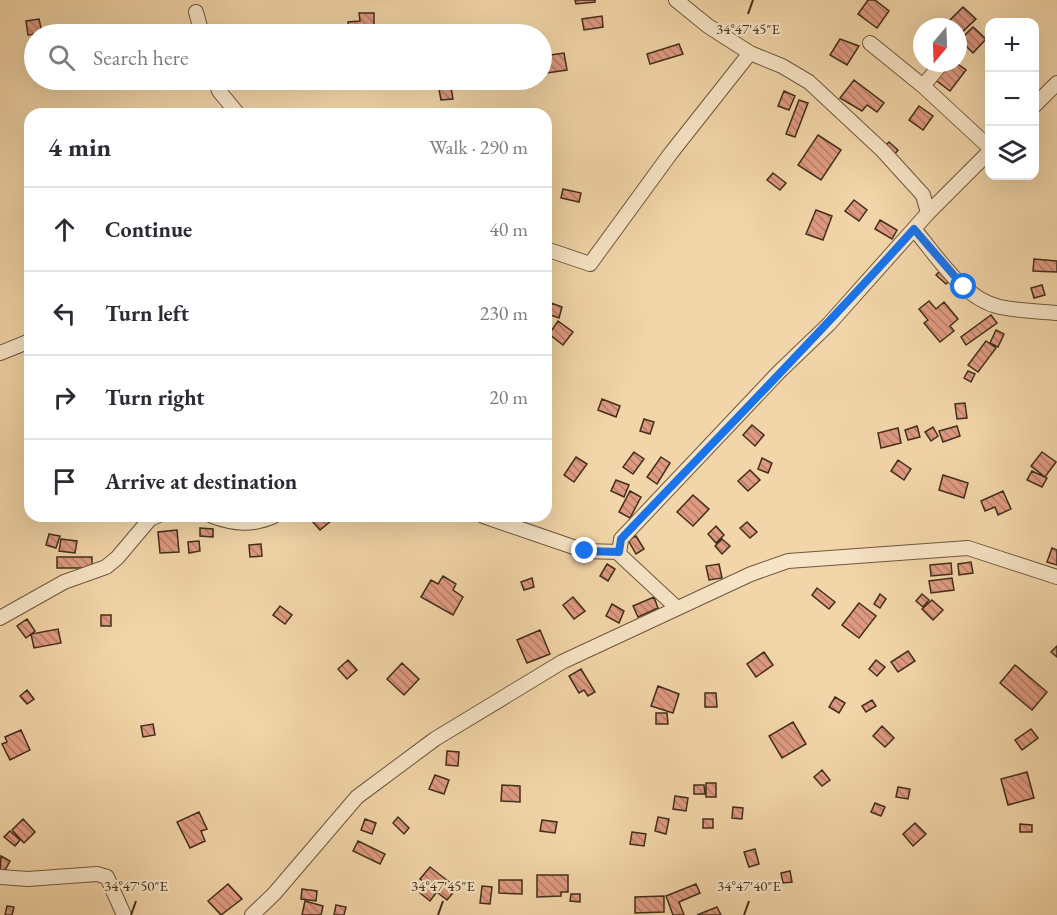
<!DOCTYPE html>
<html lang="en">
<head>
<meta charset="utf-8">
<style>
	body { margin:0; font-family:"EB Garamond",serif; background:#f2f2f3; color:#2b2b33 }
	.controls { position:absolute; right:18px; top:18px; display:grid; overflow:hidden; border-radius:12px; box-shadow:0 6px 24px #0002 }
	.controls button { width:54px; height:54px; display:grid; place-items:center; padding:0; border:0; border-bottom:2px solid #e1e1e2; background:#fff; color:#2b2b33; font:30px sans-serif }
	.compass { position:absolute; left:913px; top:18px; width:54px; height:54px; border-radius:50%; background:#fff; box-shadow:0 6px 24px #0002; rotate:199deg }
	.stop { position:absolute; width:18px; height:18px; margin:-14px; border:4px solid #1a73e8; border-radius:50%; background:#fff }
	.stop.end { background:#1a73e8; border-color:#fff; box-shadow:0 2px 6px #0008 }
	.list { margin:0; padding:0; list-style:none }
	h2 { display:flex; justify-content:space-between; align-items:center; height:78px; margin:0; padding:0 24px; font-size:26px }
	h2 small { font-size:20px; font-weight:400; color:#7c7c81 }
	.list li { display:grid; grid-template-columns:39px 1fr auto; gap:18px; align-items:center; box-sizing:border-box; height:84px; padding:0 24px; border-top:2px solid #e1e1e2 }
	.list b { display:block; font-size:22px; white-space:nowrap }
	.list em { font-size:20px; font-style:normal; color:#7c7c81 }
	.icon { flex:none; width:33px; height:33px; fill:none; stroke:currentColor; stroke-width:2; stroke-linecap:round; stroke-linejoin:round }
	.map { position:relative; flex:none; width:1057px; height:915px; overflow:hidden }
	.search { position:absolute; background:#fff; box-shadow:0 6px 24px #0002; left:24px; top:24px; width:528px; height:66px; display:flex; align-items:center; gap:15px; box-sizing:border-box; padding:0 21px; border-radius:33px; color:#7c7c81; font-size:22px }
	.panel { position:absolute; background:#fff; box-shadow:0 6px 24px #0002; left:24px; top:108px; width:528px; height:414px; border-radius:18px }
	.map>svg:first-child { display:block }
	.building { fill:url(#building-back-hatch); stroke:#412e1a; stroke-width:1.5 }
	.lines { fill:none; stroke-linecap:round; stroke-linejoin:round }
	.street-casing { stroke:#6d583e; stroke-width:16 }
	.street { stroke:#f7e4c6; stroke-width:14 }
	.route { stroke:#1a73e8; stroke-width:8 }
	.ticks { fill:none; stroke:#412e1a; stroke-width:2 }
	.ticks-label { font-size:15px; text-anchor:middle; fill:#412e1a; stroke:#f7e4c6; stroke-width:4.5; stroke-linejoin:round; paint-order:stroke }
</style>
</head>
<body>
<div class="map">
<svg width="1057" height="915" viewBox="0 0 1057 915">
	<defs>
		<pattern id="building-back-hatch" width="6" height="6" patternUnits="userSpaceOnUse" patternTransform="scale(1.5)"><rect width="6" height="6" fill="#df9a81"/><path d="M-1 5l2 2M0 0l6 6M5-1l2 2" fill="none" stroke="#b67e69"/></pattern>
	</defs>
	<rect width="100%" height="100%" fill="#f2d5a8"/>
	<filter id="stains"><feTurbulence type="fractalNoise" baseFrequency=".00333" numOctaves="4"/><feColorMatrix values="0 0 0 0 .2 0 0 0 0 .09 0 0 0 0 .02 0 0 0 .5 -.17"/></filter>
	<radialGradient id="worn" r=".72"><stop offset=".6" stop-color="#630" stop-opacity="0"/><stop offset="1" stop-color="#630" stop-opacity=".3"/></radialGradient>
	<!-- building -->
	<path class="building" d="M575 0H595V2L576 4Z
		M868 0H875L889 11 877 28 858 14Z
		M963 7 976 19 959 35 958 27H951L947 23Z
		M359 13H374V26L357 27 358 34H349L348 22 360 21Z
		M602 16 603 27 584 30 582 19Z
		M39 19 42 33 28 35 26 21Z
		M268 27 270 34H257L256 30Z
		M973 27 986 39 973 53 960 40Z
		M840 39 859 46 847 65 830 55Z
		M679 44 683 54 650 64 647 54Z
		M564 53 567 70 547 73 544 56Z
		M944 63H956L966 70 950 91 933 78Z
		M854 80 884 103 877 112 867 105 862 111 840 98Z
		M451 87 453 99 441 100 439 89Z
		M784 91 795 96 789 110 778 106Z
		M799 100 808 103 795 137 786 134Z
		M919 106 933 116 923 130 909 120Z
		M818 135 841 150 821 180 798 165Z
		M889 142 898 150 894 155 884 147Z
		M773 173 786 183 780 190 767 180Z
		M563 189 581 193 579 202 561 198Z
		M854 200 867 210 859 221 845 211Z
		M816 210 832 216 823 240 806 234Z
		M880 220 897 230 892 239 875 229Z
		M1034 259 1057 261V272L1033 271Z
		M941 270 951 279 946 284 936 275Z
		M1042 285 1045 295 1034 298 1031 288Z
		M929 301 936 309 944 302 958 319 950 326 954 331 940 342 924 323 928 320 919 309Z
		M551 303 562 307 559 318 548 314Z
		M991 315 997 323 966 345 961 337Z
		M558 321 573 332 563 345 549 334Z
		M996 330 1004 334 998 347 990 343Z
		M986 341 996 348 978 372 968 365Z
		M968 371 975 374 971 382 964 378Z
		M602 399 620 406 616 417 598 410Z
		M965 403 967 418 957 419 955 404Z
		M644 419 654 422 650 434 640 431Z
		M752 425 764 435 755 446 743 435Z
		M917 426 920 437 908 440 905 430Z
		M957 426 960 436 943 442 939 431Z
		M933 427 938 436 931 441 925 432Z
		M898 428 901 443 881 448 878 433Z
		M634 452 644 459 633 474 623 467Z
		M1042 452 1056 462 1045 477 1031 466Z
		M576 457 587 464 574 482 564 475Z
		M661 457 670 463 657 484 647 477Z
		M762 458 772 463 768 473 758 469Z
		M898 460 911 469 904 480 891 471Z
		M750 470 760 480 748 491 738 481Z
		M1032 471 1047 478 1042 487 1027 480Z
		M943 475 968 483 964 498 939 490Z
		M616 480 629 485 624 497 611 491Z
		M630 491 641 497 630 518 619 512Z
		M1003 491 1011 509 998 515 995 507 985 511 981 501Z
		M693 495 709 509 693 526 677 512Z
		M321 516H337L320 530 313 522Z
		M747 522 757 532 750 538 740 528Z
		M716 526 724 535 716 543 708 534Z
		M200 528 213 529V537L200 536Z
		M177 530 179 552 160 553 158 532Z
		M49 534 60 536 56 548 46 545Z
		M636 536 644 549 636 554 628 540Z
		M61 539 77 541 75 553 59 551Z
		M722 539 730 546 722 554 715 546Z
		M199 541 200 551 189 553 188 542Z
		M261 544 262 556 250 557 249 545Z
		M1052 548 1057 550V565L1047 562Z
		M57 557H92V568H57Z
		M971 562 973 573 959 575 958 564Z
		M951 563 952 574 931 576 930 565Z
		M607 564 615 569 608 581 600 576Z
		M719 564 722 578 709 580 706 566Z
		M443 576 456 584 453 590 463 597 453 615 421 597 431 580 438 584Z
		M532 578 534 587 524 590 521 582Z
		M952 578 954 590 931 593 929 581Z
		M817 588 835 602 829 609 812 595Z
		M880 594 886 599 880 608 874 604Z
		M922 594 929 600 923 607 916 601Z
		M573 597 585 611 574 619 563 605Z
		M654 597 658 608 638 617 633 606Z
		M932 600 943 610 933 620 922 609Z
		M859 603 876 616 859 638 842 625Z
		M612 604 624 611 619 623 606 616Z
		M280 606 292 615 285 624 273 615Z
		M101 615H111V626H101Z
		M27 619 35 631 26 638 17 626Z
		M58 629 61 643 34 648 31 634Z
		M540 630 550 654 527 663 517 640Z
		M1057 646V657L1051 652Z
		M908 651 915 661 898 672 891 662Z
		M764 652 773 665 756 677 747 664Z
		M348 660 357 670 347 679 338 669Z
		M876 660 885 667 877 676 869 669Z
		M402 663 419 679 404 695 387 679Z
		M1015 665 1047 692 1032 710 1000 683Z
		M581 669 595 692 588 696 584 690 579 693 569 676Z
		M658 686 679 694 673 713 651 706Z
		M27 690 34 699 27 704 20 696Z
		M705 693H716L717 707H705Z
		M835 697 845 703 839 713 829 707Z
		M872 700 876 706 866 712 862 706Z
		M656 713H667L668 724H656Z
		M793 722 806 744 782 758 769 736Z
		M153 724 155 735 143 737 141 726Z
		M882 726 894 738 885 747 873 736Z
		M1031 729 1038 738 1022 750 1015 740Z
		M21 730 30 750 10 760 2 744 7 742 5 737Z
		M447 751 459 752 458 766 446 765Z
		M822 770 830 780 822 786 814 777Z
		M1027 772 1034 798 1008 805 1001 779Z
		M435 775 449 780 444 794 429 789Z
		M706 783H716V797H706Z
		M502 785 520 786V802L501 801Z
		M694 785H704L705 794H694Z
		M898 787 910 789 908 799 896 797Z
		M675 796 688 798 686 811 673 809Z
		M875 803 885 807 881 816 871 812Z
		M733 807 743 808 742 819 732 818Z
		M199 812 207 829 201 831 205 841 190 848 177 822Z
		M398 817 409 828 404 834 393 823Z
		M658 817 669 819 666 834 655 831Z
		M23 819 35 832 24 843 12 830Z
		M365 819 376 823 372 834 361 830Z
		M703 819H713V828H703Z
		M542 820 557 822 555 833 540 831Z
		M915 823 926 834 913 846 903 834Z
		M1020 824 1032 825V832H1020Z
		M10 831 20 840 15 846 4 837Z
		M632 832 646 834 644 846 630 844Z
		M358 841 385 854 380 864 353 851Z
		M755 849 759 864 749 867 744 852Z
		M1 856 10 861 4 872 0 870Z
		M430 867 457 888 447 900 420 879Z
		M790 871 792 882 783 883 781 873Z
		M537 875H568V892H561V896L537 897Z
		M499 880H522V894L499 893Z
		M228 884 242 899 221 915 208 901Z
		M696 884 700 893 679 902 684 915H673L666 896Z
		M427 885 436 893 430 901 420 893Z
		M482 886 492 887 490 904 480 903Z
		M302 889 317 891 316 901 301 899Z
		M571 894H580V902L570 901Z
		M664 896V912L635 913V897Z
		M305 901 323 906 321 915H302Z
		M336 905 346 907 344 915H334Z
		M7 906 14 907 12 915H5Z
		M717 907 721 915H697Z"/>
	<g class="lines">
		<!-- street casing -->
		<g class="street-casing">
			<path id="street" d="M676 0 708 26 750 53 782 66 809 82 883 151 923 195 928 213
				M196 12 202 34
				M870 43 923 86 990 148
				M215 80 219 91 238 114
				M923 86 942 63
				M1034 106 1057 83
				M914 229C937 256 963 299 1000 307 1019 311 1038 311 1057 313
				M546 249 590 264 671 153 750 53
				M0 353 30 341
				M212 516C234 524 252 526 274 516
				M483 516 585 551 619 552
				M677 608 619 554 621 539 779 372 829 324 928 213 990 151
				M0 618 64 582 106 567 117 558 150 519 157 516
				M0 877 28 879 97 874 107 877 124 915
				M252 915 274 894 357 797 435 739 562 662 751 574 788 561 968 548 1057 577"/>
		</g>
		<!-- street -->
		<use href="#street" class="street"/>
	</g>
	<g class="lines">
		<!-- route -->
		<path class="route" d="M585 551 619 552 621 539C719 436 819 335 914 229L964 287"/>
	</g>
	<!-- ticks -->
	<path class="ticks" d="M748 14 753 0M131 915 136 901M438 915 443 901M744 915 749 901"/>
	<g class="ticks-label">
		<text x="748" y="34">34°47'45"E</text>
		<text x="136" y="891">34°47'50"E</text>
		<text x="443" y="891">34°47'45"E</text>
		<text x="749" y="891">34°47'40"E</text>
	</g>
	<rect width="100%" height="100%" filter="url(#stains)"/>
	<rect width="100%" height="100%" fill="url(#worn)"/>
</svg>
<div class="controls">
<button>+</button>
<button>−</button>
<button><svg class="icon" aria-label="layers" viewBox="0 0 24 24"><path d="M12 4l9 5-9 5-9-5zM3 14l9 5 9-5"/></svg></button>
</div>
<svg class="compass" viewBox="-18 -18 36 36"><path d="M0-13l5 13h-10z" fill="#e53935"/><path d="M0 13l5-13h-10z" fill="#7c7c81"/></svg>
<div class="stop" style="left:964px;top:287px"></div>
<div class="stop end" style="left:585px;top:551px"></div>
<div class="search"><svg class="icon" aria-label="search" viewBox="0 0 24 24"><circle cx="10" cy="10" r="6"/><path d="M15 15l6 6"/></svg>Search here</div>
<section class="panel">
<h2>4 min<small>Walk · 290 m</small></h2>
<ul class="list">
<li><svg class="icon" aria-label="ahead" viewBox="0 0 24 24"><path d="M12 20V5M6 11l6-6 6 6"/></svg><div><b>Continue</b></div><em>40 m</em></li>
<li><svg class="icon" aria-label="left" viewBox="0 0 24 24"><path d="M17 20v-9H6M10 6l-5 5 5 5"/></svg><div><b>Turn left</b></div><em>230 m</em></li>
<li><svg class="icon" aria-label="right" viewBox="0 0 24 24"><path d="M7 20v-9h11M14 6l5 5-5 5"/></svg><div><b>Turn right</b></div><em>20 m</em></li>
<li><svg class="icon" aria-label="arrive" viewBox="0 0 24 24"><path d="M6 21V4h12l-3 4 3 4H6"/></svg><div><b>Arrive at destination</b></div></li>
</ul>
</section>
</div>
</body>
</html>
